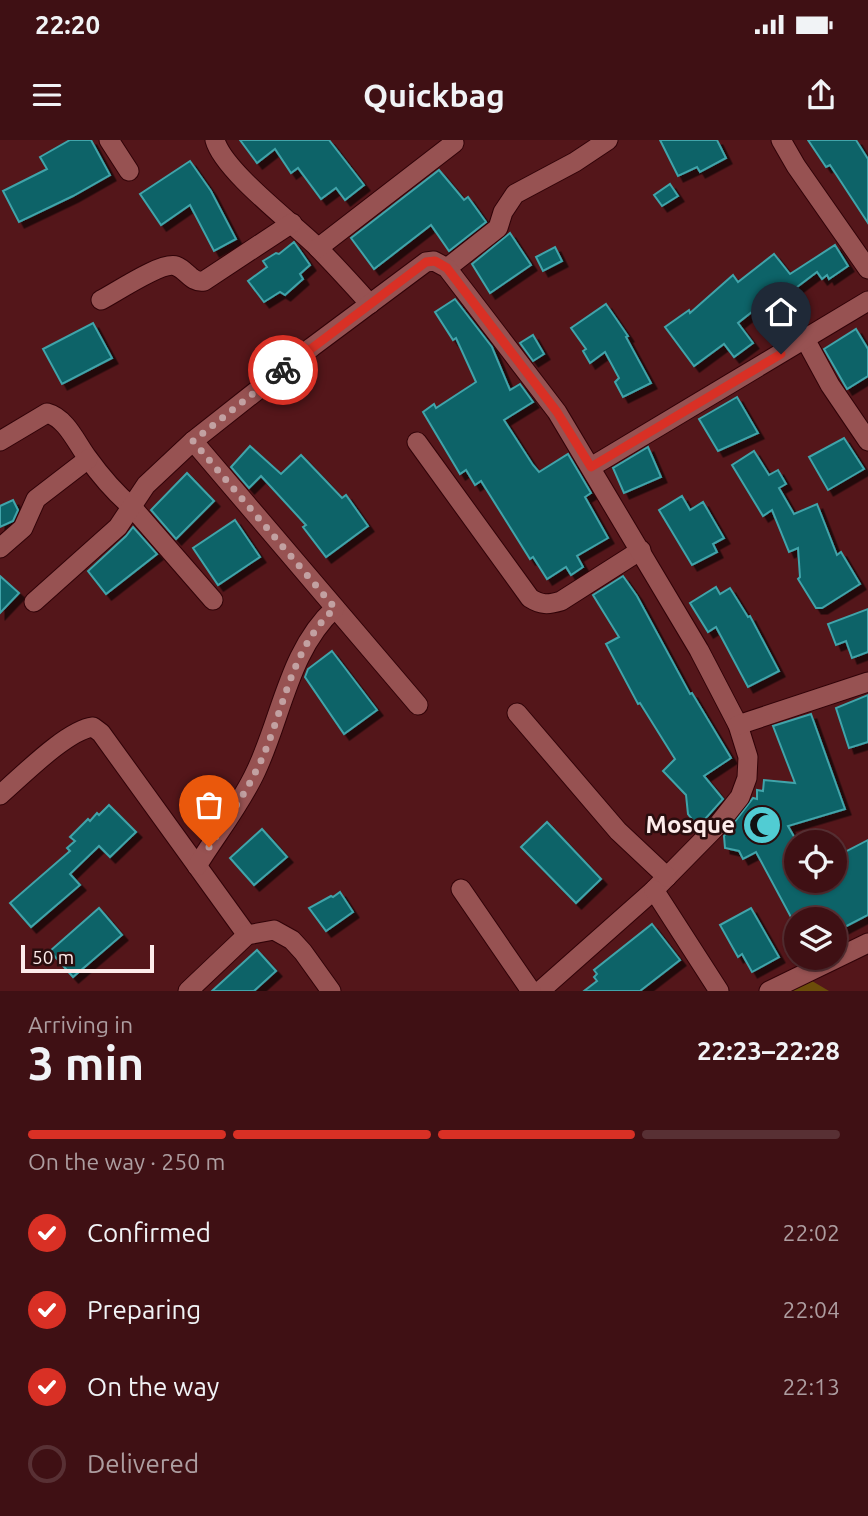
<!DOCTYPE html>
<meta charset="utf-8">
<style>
:root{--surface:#3f1014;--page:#46191d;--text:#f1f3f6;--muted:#ad9da0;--line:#583034;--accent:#d93025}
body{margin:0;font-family:Ubuntu,sans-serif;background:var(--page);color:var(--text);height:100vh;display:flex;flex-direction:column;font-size:26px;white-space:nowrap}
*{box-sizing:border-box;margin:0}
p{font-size:23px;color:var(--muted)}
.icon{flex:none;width:38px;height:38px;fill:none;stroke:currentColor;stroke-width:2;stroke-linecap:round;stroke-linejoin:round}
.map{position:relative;height:851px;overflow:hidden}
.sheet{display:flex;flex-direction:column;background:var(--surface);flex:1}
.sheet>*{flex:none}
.fabs{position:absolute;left:784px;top:690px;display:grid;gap:14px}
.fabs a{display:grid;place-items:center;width:63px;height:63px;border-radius:50%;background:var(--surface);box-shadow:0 2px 5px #0004,0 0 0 2px var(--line);font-size:35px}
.scale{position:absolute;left:21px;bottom:18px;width:133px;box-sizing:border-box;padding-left:7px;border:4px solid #fdeceb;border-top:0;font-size:19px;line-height:24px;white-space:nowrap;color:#fdeceb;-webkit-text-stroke:5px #290d0e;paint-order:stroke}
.pin{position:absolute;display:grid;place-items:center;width:60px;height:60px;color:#fff;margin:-72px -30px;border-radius:50% 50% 50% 0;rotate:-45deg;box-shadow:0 0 7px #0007}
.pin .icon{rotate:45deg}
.courier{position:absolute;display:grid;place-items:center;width:70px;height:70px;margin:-35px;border:5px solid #d93025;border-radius:50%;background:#fff;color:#222;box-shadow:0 2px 9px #0007}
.head em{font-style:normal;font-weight:600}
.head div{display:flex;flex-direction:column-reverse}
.head{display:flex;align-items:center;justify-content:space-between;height:119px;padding:0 28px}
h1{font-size:46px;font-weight:600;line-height:52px}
.bar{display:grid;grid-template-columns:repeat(4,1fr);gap:10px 7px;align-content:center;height:84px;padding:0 28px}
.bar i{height:9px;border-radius:5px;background:var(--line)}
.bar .current{background:var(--accent)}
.bar p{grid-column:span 4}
ol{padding:0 28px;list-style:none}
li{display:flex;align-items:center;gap:21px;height:77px}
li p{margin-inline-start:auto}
li .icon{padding:7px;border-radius:50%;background:var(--accent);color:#fff;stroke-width:4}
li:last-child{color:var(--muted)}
li i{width:38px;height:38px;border:4px solid var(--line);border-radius:50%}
.status{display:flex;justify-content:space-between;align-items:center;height:49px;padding:0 35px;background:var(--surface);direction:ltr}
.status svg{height:19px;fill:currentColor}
header{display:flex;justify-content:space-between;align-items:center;height:91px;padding:0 28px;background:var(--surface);font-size:32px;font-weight:600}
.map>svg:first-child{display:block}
.green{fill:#6c4d0a}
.building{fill:#0f6368;stroke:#40a4aa;stroke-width:2;filter:url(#shadow)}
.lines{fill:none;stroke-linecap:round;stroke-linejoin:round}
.street-casing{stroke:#310308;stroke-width:21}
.street{stroke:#975252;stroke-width:19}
.done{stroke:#c2a1a2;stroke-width:7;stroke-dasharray:0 12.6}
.route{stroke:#d93025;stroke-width:9}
.labels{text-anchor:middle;stroke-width:5;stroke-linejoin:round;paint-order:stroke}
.poi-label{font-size:24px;font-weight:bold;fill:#fdeceb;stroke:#290d0e;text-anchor:end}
</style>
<div class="status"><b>22:20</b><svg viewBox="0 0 49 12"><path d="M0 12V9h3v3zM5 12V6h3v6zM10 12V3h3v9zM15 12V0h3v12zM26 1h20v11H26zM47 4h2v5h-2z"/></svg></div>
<header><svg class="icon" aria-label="menu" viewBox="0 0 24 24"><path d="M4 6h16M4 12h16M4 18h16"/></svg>Quickbag<svg class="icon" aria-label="share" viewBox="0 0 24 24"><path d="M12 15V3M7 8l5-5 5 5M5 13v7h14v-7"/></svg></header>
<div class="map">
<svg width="868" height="851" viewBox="0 0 868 851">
<defs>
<filter id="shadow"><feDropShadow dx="5.5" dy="5.5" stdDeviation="0" flood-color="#0009"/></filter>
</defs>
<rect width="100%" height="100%" fill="#54161a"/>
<!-- green -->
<polygon class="green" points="807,838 829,851 781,851"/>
<!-- building -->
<g class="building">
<polygon points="70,0 91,0 110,35 73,56 19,82 3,51 47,29 40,17"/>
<polygon points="240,0 329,0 364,45 345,60 336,48 321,59 298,28 291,33 275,9 257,23"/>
<polygon points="660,0 717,0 726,18 700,32 697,27 678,36"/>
<polygon points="808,0 856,0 868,19 868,83 830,25 826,27"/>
<polygon points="190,21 211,51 236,99 214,111 190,65 161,85 140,54"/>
<polygon points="439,30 464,60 468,57 486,82 449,111 431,85 374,129 351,98"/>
<polygon points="670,44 678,56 662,66 654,55"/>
<polygon points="510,93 531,125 490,153 472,124"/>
<polygon points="294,102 310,125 300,134 303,139 285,155 280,152 264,162 248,141 267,127 263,121 276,113 279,114"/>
<polygon points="835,105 848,126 829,139 827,135 822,139 817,132 772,166 767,160 738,183 753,203 734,217 724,204 694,226 665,187 689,170 690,173 733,135 738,142 774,114 790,134"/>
<polygon points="555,107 562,121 543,131 536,117"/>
<polygon points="455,159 492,207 510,250 520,244 533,262 504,280 533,325 539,332 568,314 591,353 585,357 608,398 577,416 583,427 571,435 566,427 547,439 533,417 530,419 481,341 475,345 466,330 460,334 423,272 434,264 436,268 476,242 456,198 453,200 435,172"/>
<polygon points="606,164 628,196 626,197 651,243 623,257 615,242 619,238 605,212 590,223 583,211 586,209 571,188"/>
<polygon points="93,183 112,218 62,244 43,209"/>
<polygon points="856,189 868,209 868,236 847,249 824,209"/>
<polygon points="533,195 544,214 533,221 520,203"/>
<polygon points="737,257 758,293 718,311 699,279"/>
<polygon points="844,298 864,329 828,350 809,317"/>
<polygon points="250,306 281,334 301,315 342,358 346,355 368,386 326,417 303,387 306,385 261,336 249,348 231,327"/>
<polygon points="648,307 661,337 624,353 613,328"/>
<polygon points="754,311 769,335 778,330 786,344 779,348 794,374 817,364 837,415 841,412 860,444 822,468 816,468 798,439 800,437 798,408 789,412 772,370 763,376 732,325"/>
<polygon points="187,333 214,361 176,399 151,370"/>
<polygon points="682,356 690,370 703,362 724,398 713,404 717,412 692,425 659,370"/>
<polygon points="13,360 18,370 13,381 0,387 0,366"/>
<polygon points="235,380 260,417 218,445 193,408"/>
<polygon points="133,387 157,414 106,454 88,431 126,396"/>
<polygon points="0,436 19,453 0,473"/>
<polygon points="623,436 637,456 690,554 692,553 731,618 704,636 723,659 698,687 688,674 686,655 663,631 675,619 640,563 638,564 606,504 619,497 593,455"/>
<polygon points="716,447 720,454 730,448 748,477 750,476 779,531 748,547 716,487 708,492 690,463"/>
<polygon points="868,469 868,512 852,518 846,501 836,505 828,484"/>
<polygon points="332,511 377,570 344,594 305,537 308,529"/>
<polygon points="868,555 868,602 849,608 836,568"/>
<polygon points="811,574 845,669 788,686 796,700 796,740 835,740 835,717 868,700 868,775 835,792 835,779 792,779 756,712 743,719 739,711 725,708 724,696 753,658 757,659 757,650 763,651 764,640 795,643 773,586"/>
<polygon points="109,665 136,692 110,717 99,706 70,734 80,745 31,787 10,763 70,711 67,708 75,701 70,697 88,679 90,681 97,673 99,675"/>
<polygon points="547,682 601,739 576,763 521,707"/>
<polygon points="262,689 287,717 254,745 230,718"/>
<polygon points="340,752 353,772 326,791 309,768 331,756 333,757"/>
<polygon points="99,768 122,795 73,837 50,811"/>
<polygon points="751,768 779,817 752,832 742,814 738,817 720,785"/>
<polygon points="652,784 680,820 640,851 584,851 597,841 594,837 597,834 594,830"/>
<polygon points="257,810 276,831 254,851 212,851"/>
</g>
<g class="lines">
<defs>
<g id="street">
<polyline points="109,0 129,31"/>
<path d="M 215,0 C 223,30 290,81 315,105 C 334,124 352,144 370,164"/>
<polyline points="781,0 796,26 868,129"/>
<polyline points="318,108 454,3"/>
<polyline points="447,128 498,88 503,72 515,54 575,22 608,0"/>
<path d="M 101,160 C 115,153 162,121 176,126 C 187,130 191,143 204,141 L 292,83"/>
<polyline points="805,199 830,245 868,301"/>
<path d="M 0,301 L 47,273 C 66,278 76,302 87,317 C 100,335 115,353 132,367 L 213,460"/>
<polyline points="193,301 418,565"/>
<path d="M 417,302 L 530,458 C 541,465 548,465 561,461 L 641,410"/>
<polyline points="591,327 868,161"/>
<polyline points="0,408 23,388 36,359 88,319"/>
<polyline points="34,462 118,387 146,345 193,301 312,207 426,122 434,121 447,128 557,272 699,510 738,585 748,617 747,638 740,657 717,686 654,750 540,851"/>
<polyline points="517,573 618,691 667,737"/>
<polyline points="738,585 868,542"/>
<path d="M 0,655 C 22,636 67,590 93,587 L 101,593 L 247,795"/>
<path d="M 197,726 C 216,695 241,664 256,631 C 282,576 289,510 335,468"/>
<polyline points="461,749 531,851"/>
<polyline points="654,750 719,851"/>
<polyline points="188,851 247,795 274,790 292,800 303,812 331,851"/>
<polyline points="769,851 868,803"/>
</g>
</defs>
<!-- street casing -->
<use href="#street" class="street-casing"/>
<!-- street -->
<use href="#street" class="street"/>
</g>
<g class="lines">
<!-- done -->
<path class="done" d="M 209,707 C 224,683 242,659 255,633 C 284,578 287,512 335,468 L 193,301 L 283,230"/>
<!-- route -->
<polyline class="route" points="283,230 426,122 435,121 447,128 557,272 591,327 781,214"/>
</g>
<!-- icons -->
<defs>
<symbol id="mosque-disc" viewBox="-11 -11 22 22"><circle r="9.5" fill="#51ccd3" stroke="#290d0e"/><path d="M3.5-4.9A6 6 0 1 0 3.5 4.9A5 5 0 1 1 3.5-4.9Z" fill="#111"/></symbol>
</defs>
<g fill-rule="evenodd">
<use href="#mosque-disc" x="740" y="663" width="44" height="44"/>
</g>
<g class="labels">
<!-- poi labels -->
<g class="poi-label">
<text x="735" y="693">Mosque</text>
</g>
</g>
</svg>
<div class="fabs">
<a><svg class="icon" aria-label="locate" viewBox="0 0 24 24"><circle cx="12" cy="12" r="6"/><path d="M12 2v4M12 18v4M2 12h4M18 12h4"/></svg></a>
<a><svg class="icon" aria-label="layers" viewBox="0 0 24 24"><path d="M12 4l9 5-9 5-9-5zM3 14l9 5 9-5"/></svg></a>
</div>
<div class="scale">50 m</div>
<div class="pin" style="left:209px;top:707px;background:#ea580c"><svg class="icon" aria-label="bag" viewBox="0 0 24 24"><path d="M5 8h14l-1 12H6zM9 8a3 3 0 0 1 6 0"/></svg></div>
<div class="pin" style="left:781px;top:214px;background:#1f2937"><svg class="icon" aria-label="home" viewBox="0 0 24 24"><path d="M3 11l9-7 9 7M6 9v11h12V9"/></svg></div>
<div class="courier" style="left:283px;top:230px"><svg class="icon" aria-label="bike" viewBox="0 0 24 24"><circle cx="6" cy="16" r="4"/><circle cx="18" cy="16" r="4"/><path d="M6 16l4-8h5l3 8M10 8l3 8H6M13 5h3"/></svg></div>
</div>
<section class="sheet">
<div class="head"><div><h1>3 min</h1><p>Arriving in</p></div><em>22:23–22:28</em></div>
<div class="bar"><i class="current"></i><i class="current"></i><i class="current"></i><i></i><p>On the way · 250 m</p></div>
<ol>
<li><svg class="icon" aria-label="check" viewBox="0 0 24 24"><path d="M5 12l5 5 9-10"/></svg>Confirmed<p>22:02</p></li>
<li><svg class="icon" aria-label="check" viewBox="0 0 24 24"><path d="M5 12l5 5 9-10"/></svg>Preparing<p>22:04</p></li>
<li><svg class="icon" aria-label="check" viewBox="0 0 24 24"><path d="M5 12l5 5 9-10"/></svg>On the way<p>22:13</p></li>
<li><i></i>Delivered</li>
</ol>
</section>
